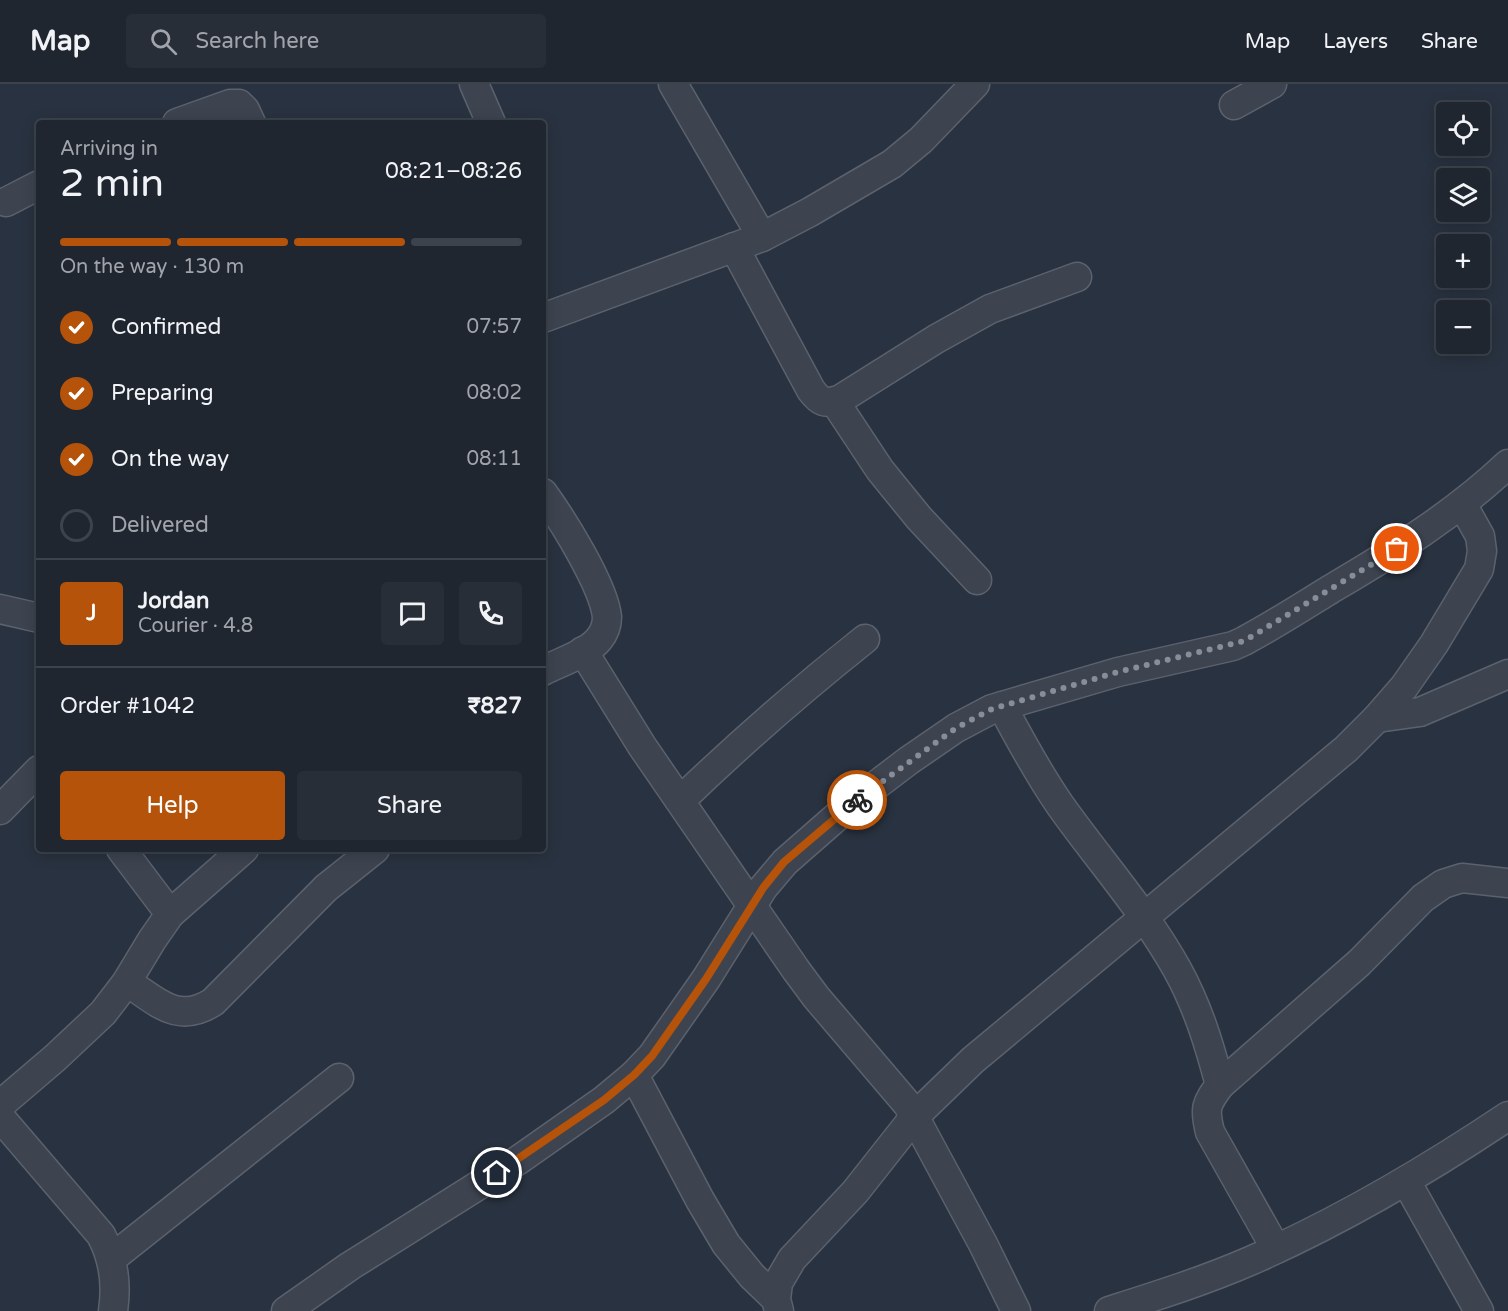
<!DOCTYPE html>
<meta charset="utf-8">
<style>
:root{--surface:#1f2630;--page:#272e38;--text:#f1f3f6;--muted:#a1a5ab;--line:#3c434c;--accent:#b45309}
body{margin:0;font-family:"Varela Round",sans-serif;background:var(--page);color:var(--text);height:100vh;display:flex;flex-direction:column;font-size:22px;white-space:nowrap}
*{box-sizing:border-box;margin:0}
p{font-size:20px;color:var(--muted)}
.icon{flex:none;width:33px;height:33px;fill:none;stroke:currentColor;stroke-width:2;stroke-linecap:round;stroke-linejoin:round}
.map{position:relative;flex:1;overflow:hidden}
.sheet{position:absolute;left:36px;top:36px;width:510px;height:732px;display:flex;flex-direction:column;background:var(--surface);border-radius:6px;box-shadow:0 3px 15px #0003,0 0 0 2px var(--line)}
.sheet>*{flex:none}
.controls{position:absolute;left:1436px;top:18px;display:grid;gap:12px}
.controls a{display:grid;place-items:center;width:54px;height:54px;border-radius:6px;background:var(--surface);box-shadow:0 3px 15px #0003,0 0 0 2px var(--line);font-size:30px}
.pin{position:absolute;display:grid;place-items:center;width:51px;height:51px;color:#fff;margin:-26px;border:3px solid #fff;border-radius:50%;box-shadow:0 2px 6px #0007}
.courier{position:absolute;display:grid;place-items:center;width:60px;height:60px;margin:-30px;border:4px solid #b45309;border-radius:50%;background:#fff;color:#222;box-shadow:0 2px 8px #0007}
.headline em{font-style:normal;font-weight:600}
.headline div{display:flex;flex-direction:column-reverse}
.headline{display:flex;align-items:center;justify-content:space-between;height:102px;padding:0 24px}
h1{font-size:39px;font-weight:600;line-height:45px}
.bar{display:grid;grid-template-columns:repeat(4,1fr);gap:9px 6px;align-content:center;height:72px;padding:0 24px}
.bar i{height:8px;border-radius:4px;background:var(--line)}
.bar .on{background:var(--accent)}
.bar p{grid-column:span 4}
.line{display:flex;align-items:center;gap:15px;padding:0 24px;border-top:2px solid var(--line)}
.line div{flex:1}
.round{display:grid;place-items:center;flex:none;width:63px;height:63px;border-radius:6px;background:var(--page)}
ol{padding:0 24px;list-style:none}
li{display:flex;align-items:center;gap:18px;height:66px}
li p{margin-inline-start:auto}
li .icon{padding:6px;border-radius:50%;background:var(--accent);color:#fff;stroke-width:4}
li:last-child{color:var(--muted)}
li i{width:33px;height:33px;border:3px solid var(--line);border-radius:50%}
.cta{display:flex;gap:12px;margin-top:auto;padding:12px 24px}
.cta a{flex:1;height:69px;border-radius:6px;background:var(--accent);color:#fff;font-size:24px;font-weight:600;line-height:69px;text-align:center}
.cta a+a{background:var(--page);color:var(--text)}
header{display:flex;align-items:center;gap:36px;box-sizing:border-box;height:84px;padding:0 30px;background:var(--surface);border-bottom:2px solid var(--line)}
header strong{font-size:28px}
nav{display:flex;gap:33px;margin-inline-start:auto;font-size:21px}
.search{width:420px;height:54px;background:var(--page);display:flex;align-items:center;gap:15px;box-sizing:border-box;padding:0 21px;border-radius:6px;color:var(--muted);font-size:22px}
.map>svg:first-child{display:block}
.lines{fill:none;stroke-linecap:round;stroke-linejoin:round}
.minor-casing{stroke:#5b626d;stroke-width:31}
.minor{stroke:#3d4450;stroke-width:28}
.done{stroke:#878e9a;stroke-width:6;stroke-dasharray:0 10.8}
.route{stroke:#b45309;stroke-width:8}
</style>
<header>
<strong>Map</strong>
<div class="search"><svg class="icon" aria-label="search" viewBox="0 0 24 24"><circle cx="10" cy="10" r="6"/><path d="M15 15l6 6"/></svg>Search here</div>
<nav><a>Map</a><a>Layers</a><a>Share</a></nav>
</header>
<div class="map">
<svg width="1508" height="1227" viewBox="0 0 1508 1227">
<rect width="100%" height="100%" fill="#293240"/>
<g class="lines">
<defs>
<g id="minor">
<polyline points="474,0 491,39"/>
<polyline points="673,0 762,153"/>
<polyline points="1234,21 1272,0"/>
<polyline points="177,39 230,20 239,20 245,26 251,39"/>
<polyline points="6,118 39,101"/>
<path d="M 734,163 L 811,306 C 820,318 825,320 839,316 L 936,255 L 990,225 L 1077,193"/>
<polyline points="543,234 762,153 810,128 892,80 921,56 975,0"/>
<polyline points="835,318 880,386 919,434 977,496"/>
<path d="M 543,409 C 562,435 604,502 607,533 C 607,541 604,549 599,555 C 587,570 560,578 543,587"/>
<polyline points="0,525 39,534"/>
<polyline points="583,567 642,662 796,886 816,913 908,1021 983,1160 1016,1227"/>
<path d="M 1002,622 C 1020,656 1038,689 1060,721 C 1099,776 1144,826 1177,885 C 1198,923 1209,960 1220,1001"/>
<polyline points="1377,634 1420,628 1508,590"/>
<path d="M 681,716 C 740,659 801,606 865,555"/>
<polyline points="0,726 39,686"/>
<polyline points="121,765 170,830"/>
<path d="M 127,898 C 157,917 177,941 213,918 L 326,804 L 375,765"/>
<polyline points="634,991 700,1116 726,1160 752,1192 776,1215"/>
<polyline points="0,1021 55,974 103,929 126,899 152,856 170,830 244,765"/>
<path d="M 0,1033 L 101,1151 C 114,1175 117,1200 113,1227"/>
<polyline points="1406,1097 1479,1227"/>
<path d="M 1276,1165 L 1210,1048 C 1204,1024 1206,1020 1220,1001 L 1359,879 L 1423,814 L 1443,800 L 1462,794 L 1508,799"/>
<polyline points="111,1175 339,994"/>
<path d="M 286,1227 L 350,1182 L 517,1077 L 604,1016 L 634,991 L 652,972 L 706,895 L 763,804 L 785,778 L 849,722 L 908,677 L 956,644 L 992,625 L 1118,588 L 1233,562 L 1244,557 C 1274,541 1302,523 1331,505 C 1394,468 1455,430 1508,380"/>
<polyline points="779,1227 776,1215 778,1199 792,1175 855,1108 915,1032 973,976 1346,665 1377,634 1404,603 1434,560 1479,485 1482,467 1480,452 1462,420"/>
<path d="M 1109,1227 C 1156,1212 1204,1197 1250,1177 C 1341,1137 1426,1087 1508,1032"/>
</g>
</defs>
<!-- minor casing -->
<use href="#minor" class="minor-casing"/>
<!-- minor -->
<use href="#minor" class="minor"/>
</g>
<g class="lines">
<!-- done -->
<polyline class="done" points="857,716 956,644 992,625 1118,588 1244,557 1397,465"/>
<!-- route -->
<polyline class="route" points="497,1089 604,1016 634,991 652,972 706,895 763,804 784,778 857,716"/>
</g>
</svg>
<div class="controls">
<a><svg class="icon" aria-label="locate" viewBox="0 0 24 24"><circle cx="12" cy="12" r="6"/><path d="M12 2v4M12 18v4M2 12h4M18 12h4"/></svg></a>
<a><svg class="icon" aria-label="layers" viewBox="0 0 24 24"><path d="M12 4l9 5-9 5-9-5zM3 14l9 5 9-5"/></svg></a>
<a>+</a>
<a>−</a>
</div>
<div class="pin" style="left:1397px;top:465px;background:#ea580c"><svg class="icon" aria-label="bag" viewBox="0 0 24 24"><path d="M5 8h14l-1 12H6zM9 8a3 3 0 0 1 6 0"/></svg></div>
<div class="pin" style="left:497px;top:1089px;background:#1f2937"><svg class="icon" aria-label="home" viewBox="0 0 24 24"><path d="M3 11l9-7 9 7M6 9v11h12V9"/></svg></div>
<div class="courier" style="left:857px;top:716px"><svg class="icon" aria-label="bike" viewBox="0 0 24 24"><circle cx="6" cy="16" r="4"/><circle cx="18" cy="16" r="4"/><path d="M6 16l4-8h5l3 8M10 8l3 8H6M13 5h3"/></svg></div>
<section class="sheet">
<div class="headline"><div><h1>2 min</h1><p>Arriving in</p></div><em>08:21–08:26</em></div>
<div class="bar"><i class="on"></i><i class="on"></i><i class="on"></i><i></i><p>On the way · 130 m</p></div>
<ol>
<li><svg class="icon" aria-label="check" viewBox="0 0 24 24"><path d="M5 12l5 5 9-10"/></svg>Confirmed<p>07:57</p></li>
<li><svg class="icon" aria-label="check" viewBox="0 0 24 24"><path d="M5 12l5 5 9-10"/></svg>Preparing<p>08:02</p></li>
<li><svg class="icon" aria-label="check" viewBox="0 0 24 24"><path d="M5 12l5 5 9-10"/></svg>On the way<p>08:11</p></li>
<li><i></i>Delivered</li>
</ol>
<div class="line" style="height:108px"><b class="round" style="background:var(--accent);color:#fff">J</b><div><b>Jordan</b><p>Courier · 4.8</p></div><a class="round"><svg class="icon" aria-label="chat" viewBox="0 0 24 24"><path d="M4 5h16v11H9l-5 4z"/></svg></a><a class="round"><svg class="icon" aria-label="phone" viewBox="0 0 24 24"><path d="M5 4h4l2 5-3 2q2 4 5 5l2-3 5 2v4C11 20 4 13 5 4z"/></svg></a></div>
<div class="line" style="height:78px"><div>Order #1042</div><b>₹827</b></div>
<div class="cta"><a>Help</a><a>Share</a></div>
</section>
</div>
